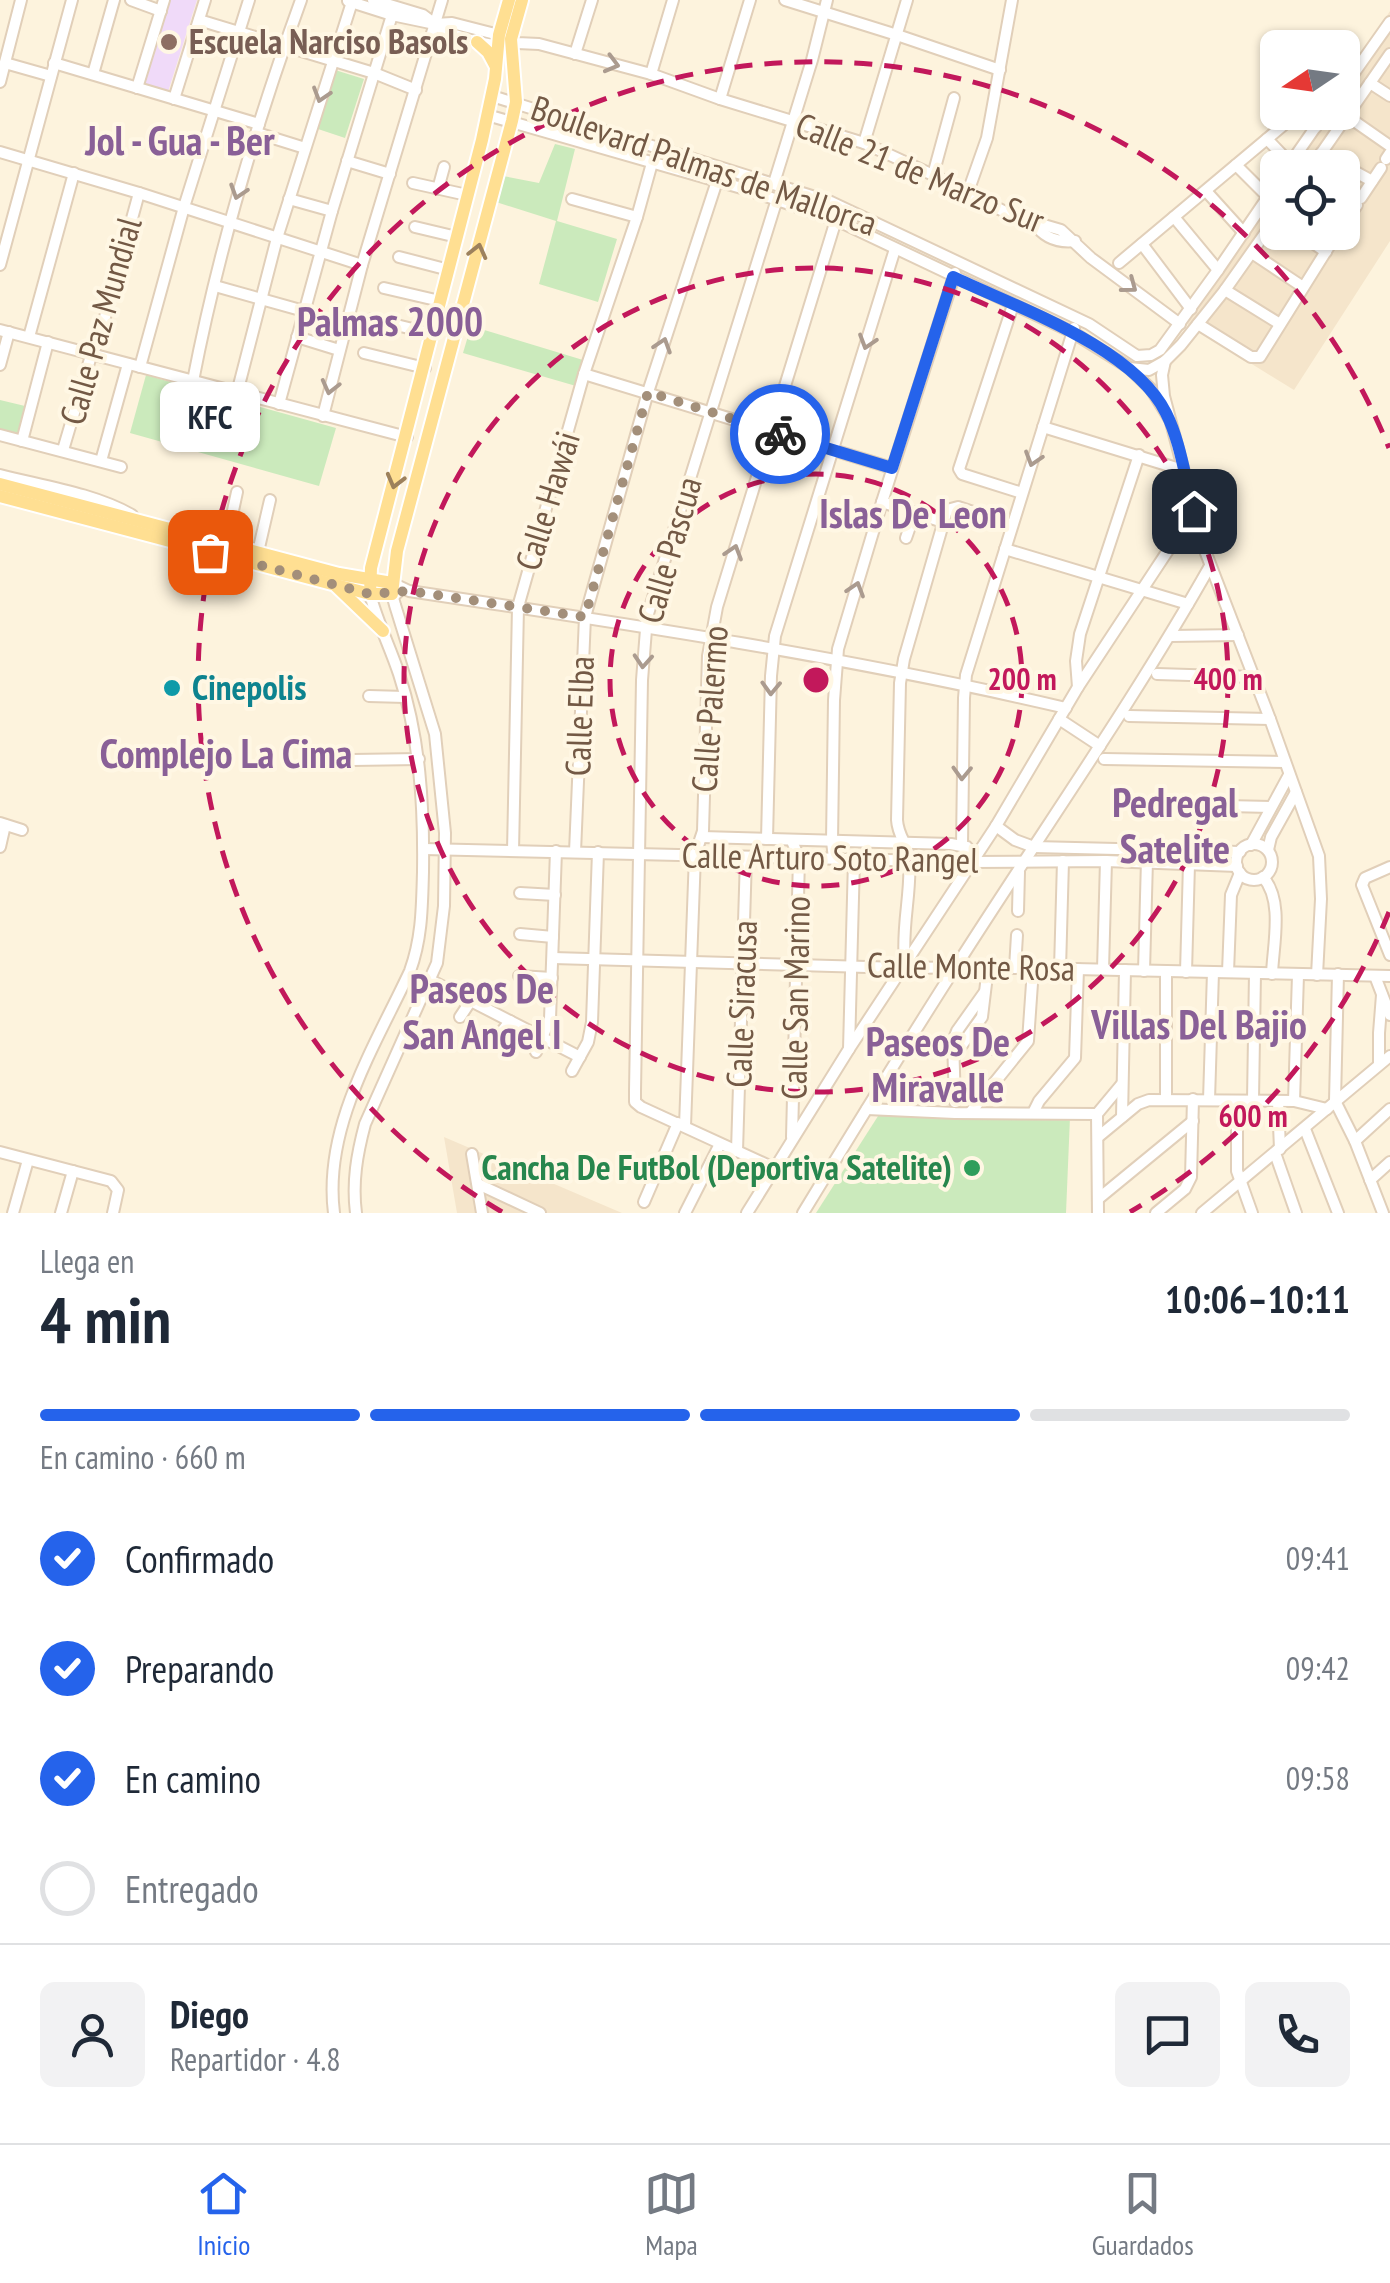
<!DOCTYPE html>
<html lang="es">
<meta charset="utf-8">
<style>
:root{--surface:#fff;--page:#f2f2f3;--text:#1f2937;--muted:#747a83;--line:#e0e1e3;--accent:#2563eb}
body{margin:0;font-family:"PT Sans Narrow",sans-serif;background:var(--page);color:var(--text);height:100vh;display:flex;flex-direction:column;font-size:38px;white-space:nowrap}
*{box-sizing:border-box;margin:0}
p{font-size:32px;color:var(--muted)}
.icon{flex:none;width:55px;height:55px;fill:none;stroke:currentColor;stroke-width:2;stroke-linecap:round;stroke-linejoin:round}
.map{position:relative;height:1213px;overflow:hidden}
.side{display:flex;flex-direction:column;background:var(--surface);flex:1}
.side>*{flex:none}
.needle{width:65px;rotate:257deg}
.buttons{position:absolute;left:1260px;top:30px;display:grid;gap:20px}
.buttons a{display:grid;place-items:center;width:100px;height:100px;border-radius:15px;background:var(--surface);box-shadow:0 2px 8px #0004;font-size:50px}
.pin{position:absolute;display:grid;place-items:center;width:85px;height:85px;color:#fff;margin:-42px;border-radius:20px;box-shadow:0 5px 15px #0006}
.courier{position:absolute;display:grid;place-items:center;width:100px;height:100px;margin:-50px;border:8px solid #2563eb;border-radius:50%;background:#fff;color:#222;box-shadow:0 2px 12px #0007}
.bubble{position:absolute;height:70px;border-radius:15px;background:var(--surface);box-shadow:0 2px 8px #0004;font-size:32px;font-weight:800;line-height:70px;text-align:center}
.head em{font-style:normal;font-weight:800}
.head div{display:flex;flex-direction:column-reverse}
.head{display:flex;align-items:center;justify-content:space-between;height:170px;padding:0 40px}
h1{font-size:65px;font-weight:800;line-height:75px}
.bar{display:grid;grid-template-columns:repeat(4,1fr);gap:15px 10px;align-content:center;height:120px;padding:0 40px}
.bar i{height:12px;border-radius:8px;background:var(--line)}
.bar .current{background:var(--accent)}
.bar p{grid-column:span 4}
.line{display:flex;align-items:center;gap:25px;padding:0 40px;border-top:2px solid var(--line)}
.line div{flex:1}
.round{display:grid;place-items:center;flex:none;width:105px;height:105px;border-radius:15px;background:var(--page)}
ol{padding:0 40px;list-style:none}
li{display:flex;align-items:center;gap:30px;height:110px}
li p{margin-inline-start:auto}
li .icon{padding:10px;border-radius:50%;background:var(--accent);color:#fff;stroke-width:4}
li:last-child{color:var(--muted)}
li i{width:55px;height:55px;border:5px solid var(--line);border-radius:50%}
.tabs{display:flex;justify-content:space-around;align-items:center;height:140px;border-top:2px solid var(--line);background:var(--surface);font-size:28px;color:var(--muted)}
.tabs a{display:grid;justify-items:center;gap:5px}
.tabs .current{color:var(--accent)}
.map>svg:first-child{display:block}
.residential{fill:#f5e5cb}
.education{fill:#f0daf9}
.green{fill:#cbeabc}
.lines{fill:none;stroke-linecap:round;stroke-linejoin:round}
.minor-casing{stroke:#e1cfb9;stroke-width:14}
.major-casing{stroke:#fff;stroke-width:16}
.minor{stroke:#fff;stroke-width:10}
.major{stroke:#ffdf92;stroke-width:12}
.oneway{stroke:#ab9b8f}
.oneway2{stroke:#9d815c}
.done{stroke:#a38f7a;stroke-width:10;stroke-dasharray:0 18}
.route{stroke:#2563eb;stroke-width:12}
.ring{fill:none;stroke:#c2185b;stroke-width:5;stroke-dasharray:18 12}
.education-dot{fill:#8d6e63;stroke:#fff7e4;stroke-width:4}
.culture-dot{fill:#0f9aa8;stroke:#fff7e4;stroke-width:4}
.leisure-dot{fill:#2e9e5b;stroke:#fff7e4;stroke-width:4}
.labels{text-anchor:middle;stroke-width:8;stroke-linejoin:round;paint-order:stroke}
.education-label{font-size:35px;font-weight:bold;fill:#785e54;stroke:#fff7e4;text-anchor:start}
.street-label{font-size:35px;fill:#735945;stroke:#fff7e4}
.culture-label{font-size:35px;font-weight:bold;fill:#0d838f;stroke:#fff7e4;text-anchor:start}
.leisure-label{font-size:35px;font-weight:bold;fill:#27864d;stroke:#fff7e4;text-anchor:end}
.quarter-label{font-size:40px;font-weight:bold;fill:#896097;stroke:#fff7e4}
.centre{fill:#c2185b;stroke:#fff7e4;stroke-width:5}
.ring-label{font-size:30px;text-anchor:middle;font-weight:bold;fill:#c2185b;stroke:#fff7e4;stroke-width:8;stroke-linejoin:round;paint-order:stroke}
</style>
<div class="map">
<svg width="1390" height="1213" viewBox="0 0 1390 1213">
<rect width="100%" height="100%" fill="#fdf3dd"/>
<!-- residential -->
<g class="residential">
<polygon points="1390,11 1390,241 1294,390 1187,324 1277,185 1278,232 1342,232 1342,168 1288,167 1324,113 1342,112 1343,84"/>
<polygon points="444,1137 622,1213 457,1213"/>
</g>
<!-- education -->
<polygon class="education" points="169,0 197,0 168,92 140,84"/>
<!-- green -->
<g class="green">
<polygon points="335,70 364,79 345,138 318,129"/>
<polygon points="555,144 575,149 557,221 617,239 598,302 539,284 556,221 496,202 503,176 539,183"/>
<polygon points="471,326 583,360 576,386 463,353"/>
<polygon points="146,375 336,428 319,486 130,433"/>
<polygon points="0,400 25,406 18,435 0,430"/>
<polygon points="880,1113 1070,1117 1066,1213 816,1213"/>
</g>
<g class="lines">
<defs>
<g id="minor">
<polyline points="131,0 161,11"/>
<polyline points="373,0 423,15 435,24 452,23 499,35 517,43 539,44 651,74 720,99 864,143 933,175 1013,216 1061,230 1091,258 1180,324"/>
<polyline points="785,0 897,35 1000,70"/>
<polyline points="348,1 392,15 435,24 446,32 477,42 510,48 516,43"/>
<polyline points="199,20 374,73 416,90"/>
<polyline points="575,54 592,0"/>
<polyline points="5,63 51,76"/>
<polyline points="54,63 259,124"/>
<polyline points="93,74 114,0"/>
<polyline points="651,74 673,0"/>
<polyline points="0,82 21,0"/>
<polyline points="1370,83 1390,96"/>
<polyline points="137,88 164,0"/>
<polyline points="1342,90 1390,22"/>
<polyline points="492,96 831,202 1089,324 1137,356 1151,355 1160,350 1218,270 1278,182"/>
<polyline points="174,99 205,0"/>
<polyline points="720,99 750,0"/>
<polyline points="487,115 745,189 836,220 1072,332 1128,367 1151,389 1169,418"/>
<polyline points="1347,116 1390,146"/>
<polyline points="257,133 305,148"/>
<polyline points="1267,139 1290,163"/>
<polyline points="864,143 907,0"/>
<polyline points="0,152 139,193 362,265"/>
<polyline points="1321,153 1372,181"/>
<polyline points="1386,159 1390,153"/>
<polyline points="347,161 390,174"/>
<polyline points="1236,165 1268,197"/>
<polyline points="1287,168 1326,112"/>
<polyline points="1311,168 1390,54"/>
<polyline points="933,175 954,98"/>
<polyline points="413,183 467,195"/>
<polyline points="774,183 812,60 827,0"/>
<polyline points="438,189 444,167"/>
<polyline points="1206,191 1244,233"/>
<polyline points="968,192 987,138 1012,0"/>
<polyline points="1361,198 1381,168"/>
<polyline points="289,199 332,211"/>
<polyline points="572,199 637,217"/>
<polyline points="1174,217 1218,270"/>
<path d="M 1034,223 C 1044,238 1057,243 1075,241"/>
<polyline points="1342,226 1357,205"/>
<polyline points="415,227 457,237"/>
<polyline points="1297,232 1326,252"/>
<polyline points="1142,244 1191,309"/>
<polyline points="1252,253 1303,287"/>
<polyline points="399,257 449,270"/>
<polyline points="1119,263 1286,123 1299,116 1316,127"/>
<polyline points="0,265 72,0"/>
<polyline points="215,286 304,311"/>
<polyline points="384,288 440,301"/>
<polyline points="1225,290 1280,324"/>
<polyline points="1013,305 959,469 962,474 1022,493"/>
<polyline points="372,319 433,334"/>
<polyline points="1198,324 1251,357 1260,357 1338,232"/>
<polyline points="0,330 407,437"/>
<polyline points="29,337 74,173"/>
<polyline points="297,337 339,350"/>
<polyline points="364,353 425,368"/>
<polyline points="1165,361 1162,375 1164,396 1204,548 1270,719 1319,856 1321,899 1317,975"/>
<polyline points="0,365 9,332"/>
<polyline points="140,367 184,207 249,0"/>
<polyline points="1129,368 1149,370 1165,361 1181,345 1225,290 1278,215"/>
<polyline points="584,374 892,468"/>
<path d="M 193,381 C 218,252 256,124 301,0"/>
<polyline points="237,393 277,238 352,2"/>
<polyline points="279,404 332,211 392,15"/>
<polyline points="323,416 362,265 442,0"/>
<polyline points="1043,427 1183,470"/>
<polyline points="0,435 121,467"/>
<polyline points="22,441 48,342"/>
<polyline points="63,450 90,359 99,339 139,193"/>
<polyline points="101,461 128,364"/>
<path d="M 0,475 C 43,486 93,493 132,515"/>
<polyline points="882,502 943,522"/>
<polyline points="906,538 915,512"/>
<polyline points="226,543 237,492"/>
<polyline points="1005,549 1188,604"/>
<polyline points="258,552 270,500"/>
<path d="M 392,583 L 409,591 C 629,624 849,657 1066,708"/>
<polyline points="1171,636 1238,635"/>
<polyline points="1157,674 1254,677"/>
<polyline points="1078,687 1076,661 1080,634 1139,455"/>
<polyline points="369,696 405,697"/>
<polyline points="1129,716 1270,719"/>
<polyline points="1059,719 1100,746"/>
<polyline points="1104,759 1285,762"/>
<polyline points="352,760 419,759"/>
<polyline points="1138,804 1271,807"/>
<polyline points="0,823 22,830"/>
<polyline points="996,826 1015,840 1034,847 1240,852"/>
<polyline points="702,837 951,844 967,847 975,857"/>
<polyline points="767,839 771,676 775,636 895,249"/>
<polyline points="792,841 799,858 792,1137"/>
<circle cx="1254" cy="862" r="18"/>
<polyline points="962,845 964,698 966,675 1074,328"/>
<polyline points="1251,845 1289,775"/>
<polyline points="0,847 5,825"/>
<polyline points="424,849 971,862 1106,861 1237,866"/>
<polyline points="1268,850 1271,837 1296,792"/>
<polyline points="513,851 518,607 584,374 637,217 652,163"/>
<polyline points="575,852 585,617 648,392 717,181"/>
<polyline points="834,859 832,841 834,700 838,649 882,502 955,273"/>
<polyline points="1390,867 1365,878 1362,885 1390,955"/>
<path d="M 1263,877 C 1284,901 1273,945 1272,974"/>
<polyline points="520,893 555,895"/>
<polyline points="1018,911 1019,872"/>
<polyline points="520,934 553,937"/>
<polyline points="553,958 902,968 988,967 1390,976"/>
<path d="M 905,962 C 901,927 912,891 909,858 C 908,844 898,837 897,820 L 900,683 L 904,659 L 947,510 L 958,507 L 1012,525"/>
<polyline points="1015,968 1017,935"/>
<polyline points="1060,969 1063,861"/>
<polyline points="1103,969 1106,861"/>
<polyline points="1144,971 1147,860"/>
<polyline points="1186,972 1189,864"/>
<polyline points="1228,972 1231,895 1240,873"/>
<polyline points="1338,974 1335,1101 1355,1141 1383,1213"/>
<polyline points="519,976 552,978"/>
<polyline points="1375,976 1390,1015"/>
<polyline points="430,980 580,1057"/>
<polyline points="460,1017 470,1002"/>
<polyline points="499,1035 510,1021"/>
<polyline points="849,1049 854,860"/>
<polyline points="536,1052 550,1019 556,851"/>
<polyline points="954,1056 982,1017 988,967"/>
<polyline points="1379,1064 1379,1033 1382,995"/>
<polyline points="572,1071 588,1042 592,1022 598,852"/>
<polyline points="1166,1098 1166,972"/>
<polyline points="1209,1100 1213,972"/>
<polyline points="1253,1100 1255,973"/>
<polyline points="1237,1101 1237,1171 1252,1213"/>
<polyline points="1278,1101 1280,1149"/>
<polyline points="1294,1101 1298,975"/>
<polyline points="955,1102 953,1041 957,1031 984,993"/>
<polyline points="867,1109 955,1113 1097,1114"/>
<polyline points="970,1113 1028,1041 1033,969"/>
<polyline points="1033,1113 1039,1101 1075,1058 1078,969"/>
<polyline points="1097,1114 1098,1213"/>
<polyline points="1097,1114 1122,1084"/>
<polyline points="1122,1117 1125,970"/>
<polyline points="685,1126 695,855 703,831 708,656 717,607 836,220"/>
<polyline points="1305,1129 1338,1213"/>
<polyline points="1098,1137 1138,1104 1149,1100 1294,1101 1327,1109"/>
<polyline points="1355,1141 1390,1109"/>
<polyline points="737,1151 746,857"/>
<polyline points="0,1152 111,1181 118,1190 113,1213"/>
<polyline points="1275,1153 1296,1213"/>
<polyline points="472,1154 482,1213"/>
<polyline points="774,1168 641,1107 635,1102 635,1091 642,680 647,617 777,199"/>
<polyline points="1370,1180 1390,1162"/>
<polyline points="478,1184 540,1213"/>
<polyline points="1098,1199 1193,1121"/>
<polyline points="644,1202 678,1123"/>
<polyline points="13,1213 28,1160"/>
<polyline points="61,1213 73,1171"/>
<path d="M 334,1213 C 323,1127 375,1046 410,971 C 422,938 422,907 423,872 C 424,805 420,738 399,674 C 390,647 377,621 370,594"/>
<path d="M 356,1213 C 352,1182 357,1154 365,1124 L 437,963 L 444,906 L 445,833 L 435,734 L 395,605 L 392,594 L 397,593"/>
<polyline points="685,1213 720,1144"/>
<polyline points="747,1213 849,1049 996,826 1078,687 1194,511"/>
<path d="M 803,1213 C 853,1131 903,1049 955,968 C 1040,834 1132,704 1210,566"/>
<polyline points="1156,1213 1185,1189 1191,1177 1193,1099"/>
<polyline points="1202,1213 1390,1056"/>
</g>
<g id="major">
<polyline points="477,42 488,52 496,67"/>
<polyline points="0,484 339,574 392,583"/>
<polyline points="0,496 370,594 392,594 397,551 512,121 516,102 511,39 522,0"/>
<polyline points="336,586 383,631"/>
<polyline points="370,594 371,568 482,140 495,79 499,35 509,0"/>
</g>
</defs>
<!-- minor casing -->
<use href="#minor" class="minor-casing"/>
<!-- major casing -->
<use href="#major" class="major-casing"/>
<!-- minor -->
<use href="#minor" class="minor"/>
<!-- major -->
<use href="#major" class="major"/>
</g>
<!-- one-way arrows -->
<defs><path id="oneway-chevron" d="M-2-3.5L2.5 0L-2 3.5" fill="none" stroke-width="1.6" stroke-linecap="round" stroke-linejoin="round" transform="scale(2.5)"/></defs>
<g class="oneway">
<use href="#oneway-chevron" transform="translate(612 64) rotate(15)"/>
<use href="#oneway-chevron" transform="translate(321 95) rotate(107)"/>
<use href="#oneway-chevron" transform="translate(238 192) rotate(108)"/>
<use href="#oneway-chevron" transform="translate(1130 286) rotate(37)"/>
<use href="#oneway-chevron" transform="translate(867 342) rotate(107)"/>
<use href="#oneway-chevron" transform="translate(663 345) rotate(-72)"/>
<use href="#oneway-chevron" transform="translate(330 387) rotate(104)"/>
<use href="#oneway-chevron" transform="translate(1033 459) rotate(107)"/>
<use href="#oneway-chevron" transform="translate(734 552) rotate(-73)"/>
<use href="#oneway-chevron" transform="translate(856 589) rotate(-73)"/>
<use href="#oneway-chevron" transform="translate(643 661) rotate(94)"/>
<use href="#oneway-chevron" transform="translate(771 688) rotate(92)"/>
<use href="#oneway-chevron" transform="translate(962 773) rotate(92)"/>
</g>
<g class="oneway2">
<use href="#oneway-chevron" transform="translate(478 251) rotate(-76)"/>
<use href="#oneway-chevron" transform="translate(395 481) rotate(105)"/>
</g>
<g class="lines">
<!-- done -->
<polyline class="done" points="210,552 370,594 409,591 585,617 648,392 780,434"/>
<!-- route -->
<path class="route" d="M 780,434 L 892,468 L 953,277 C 1018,308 1133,347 1166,413 C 1181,443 1185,479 1194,511"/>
</g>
<!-- distance rings -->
<g class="ring">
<circle cx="816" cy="680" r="206"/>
<circle cx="816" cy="680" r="412"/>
<path d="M1389 912A618 618 0 0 1 1130 1212M502 1212A618 618 0 1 1 1389 448"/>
</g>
<!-- markers -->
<circle class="education-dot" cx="169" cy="42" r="10"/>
<circle class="culture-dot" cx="172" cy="688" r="10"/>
<circle class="leisure-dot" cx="972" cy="1168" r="10"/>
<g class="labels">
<!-- education labels -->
<g class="education-label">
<text x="189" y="54">Escuela Narciso Basols</text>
</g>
<!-- street labels -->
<g class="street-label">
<text transform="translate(704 166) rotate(19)" y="12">Boulevard Palmas de Mallorca</text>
<text transform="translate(920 173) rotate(22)" y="12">Calle 21 de Marzo Sur</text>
<text transform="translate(101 321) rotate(-74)" y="12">Calle Paz Mundial</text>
<text transform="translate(548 501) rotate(-73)" y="12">Calle Hawái</text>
<text transform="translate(670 550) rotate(-74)" y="12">Calle Pascua</text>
<text transform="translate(710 709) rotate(-86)" y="12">Calle Palermo</text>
<text transform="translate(580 716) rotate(-88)" y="12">Calle Elba</text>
<text transform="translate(830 858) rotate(1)" y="12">Calle Arturo Soto Rangel</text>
<text transform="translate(971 967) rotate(1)" y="12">Calle Monte Rosa</text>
<text transform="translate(796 998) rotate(-89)" y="12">Calle San Marino</text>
<text transform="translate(742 1004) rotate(-88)" y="12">Calle Siracusa</text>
</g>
<!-- culture labels -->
<g class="culture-label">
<text x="192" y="700">Cinepolis</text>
</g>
<!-- leisure labels -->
<g class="leisure-label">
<text x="952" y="1180">Cancha De FutBol (Deportiva Satelite)</text>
</g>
<!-- quarter labels -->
<g class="quarter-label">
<text x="180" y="155">Jol - Gua - Ber</text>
<text x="390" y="336">Palmas 2000</text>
<text x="913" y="528">Islas De Leon</text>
<text x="226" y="768">Complejo La Cima</text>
<text x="1175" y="817">Pedregal<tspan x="1175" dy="46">Satelite</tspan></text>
<text x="482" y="1003">Paseos De<tspan x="482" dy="46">San Angel I</tspan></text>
<text x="1199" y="1039">Villas Del Bajio</text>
<text x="938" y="1056">Paseos De<tspan x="938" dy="46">Miravalle</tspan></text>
</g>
</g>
<circle cx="816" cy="680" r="15" class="centre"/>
<g class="ring-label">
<text x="1022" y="690">200 m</text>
<text x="1228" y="690">400 m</text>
<text x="1253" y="1127">600 m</text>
</g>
</svg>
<div class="buttons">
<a><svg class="needle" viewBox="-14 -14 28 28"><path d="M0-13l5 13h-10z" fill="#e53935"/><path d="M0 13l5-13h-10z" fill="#747a83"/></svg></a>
<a><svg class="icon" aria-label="locate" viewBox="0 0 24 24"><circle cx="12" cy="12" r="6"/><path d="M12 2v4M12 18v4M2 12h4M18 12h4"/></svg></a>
</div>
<div class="pin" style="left:210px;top:552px;background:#ea580c"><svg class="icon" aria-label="bag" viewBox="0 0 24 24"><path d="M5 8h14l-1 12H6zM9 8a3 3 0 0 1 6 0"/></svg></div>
<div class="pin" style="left:1194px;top:511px;background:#1f2937"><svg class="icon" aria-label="home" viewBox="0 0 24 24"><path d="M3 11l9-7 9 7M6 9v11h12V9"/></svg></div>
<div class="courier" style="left:780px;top:434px"><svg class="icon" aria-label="bike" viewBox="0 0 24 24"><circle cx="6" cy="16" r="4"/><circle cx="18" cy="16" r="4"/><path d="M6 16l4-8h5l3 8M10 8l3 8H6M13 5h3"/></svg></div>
<div class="bubble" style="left:160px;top:382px;width:100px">KFC</div>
</div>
<section class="side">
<div class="head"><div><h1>4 min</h1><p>Llega en</p></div><em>10:06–10:11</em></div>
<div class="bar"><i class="current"></i><i class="current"></i><i class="current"></i><i></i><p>En camino · 660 m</p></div>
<ol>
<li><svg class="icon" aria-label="check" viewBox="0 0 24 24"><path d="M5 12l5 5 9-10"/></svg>Confirmado<p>09:41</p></li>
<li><svg class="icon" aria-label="check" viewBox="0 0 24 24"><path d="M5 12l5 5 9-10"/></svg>Preparando<p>09:42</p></li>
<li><svg class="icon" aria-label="check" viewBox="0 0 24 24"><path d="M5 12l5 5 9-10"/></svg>En camino<p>09:58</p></li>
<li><i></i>Entregado</li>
</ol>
<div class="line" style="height:180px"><a class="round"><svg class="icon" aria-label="person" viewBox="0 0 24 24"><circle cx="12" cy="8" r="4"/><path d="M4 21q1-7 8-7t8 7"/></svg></a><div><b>Diego</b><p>Repartidor · 4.8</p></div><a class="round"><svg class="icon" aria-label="chat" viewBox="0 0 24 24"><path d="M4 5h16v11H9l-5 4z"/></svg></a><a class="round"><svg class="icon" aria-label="phone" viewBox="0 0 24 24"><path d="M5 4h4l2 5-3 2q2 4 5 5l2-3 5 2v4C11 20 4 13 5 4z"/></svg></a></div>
</section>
<nav class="tabs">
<a class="current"><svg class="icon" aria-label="home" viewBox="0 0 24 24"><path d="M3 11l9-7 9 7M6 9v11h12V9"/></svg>Inicio</a>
<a><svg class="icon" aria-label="map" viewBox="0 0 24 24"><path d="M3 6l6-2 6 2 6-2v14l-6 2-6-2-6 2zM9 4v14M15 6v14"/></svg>Mapa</a>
<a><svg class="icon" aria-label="saved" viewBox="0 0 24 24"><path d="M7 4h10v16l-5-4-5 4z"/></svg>Guardados</a>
</nav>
